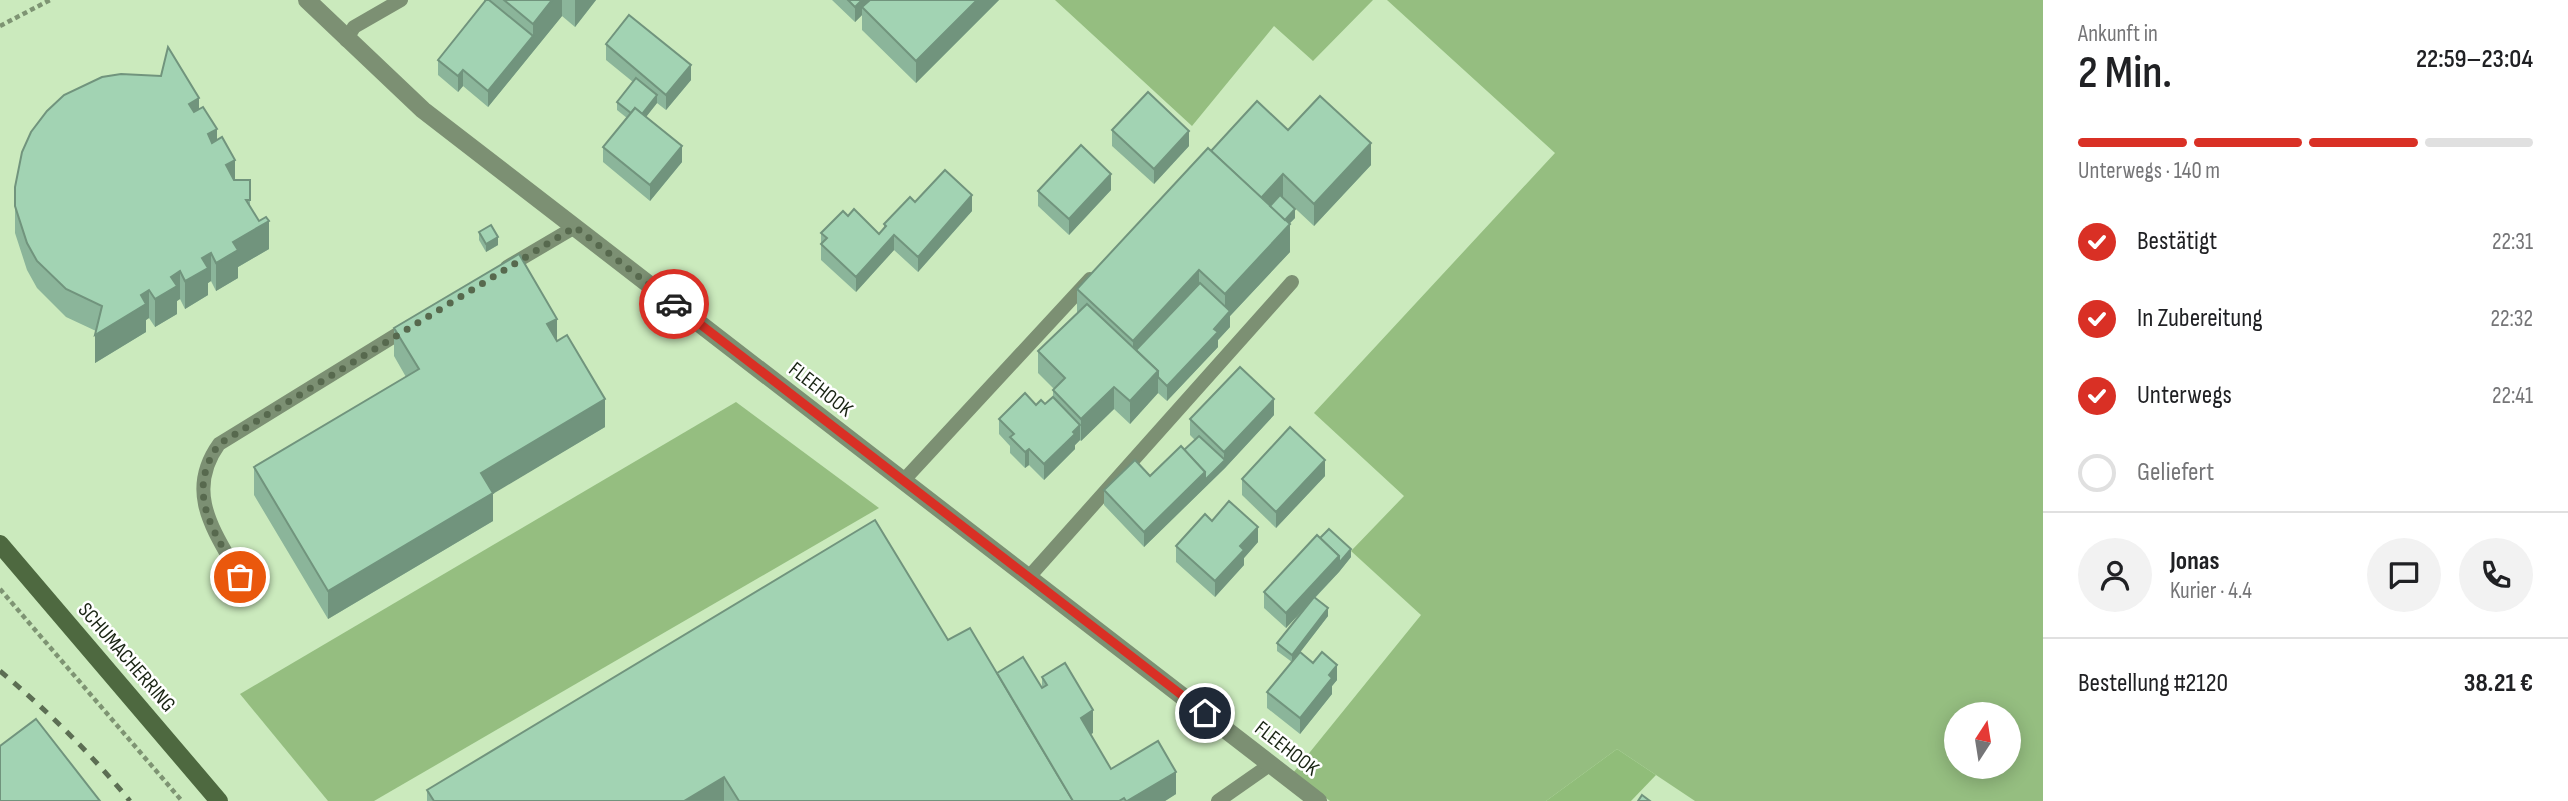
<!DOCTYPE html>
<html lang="de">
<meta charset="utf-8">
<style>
:root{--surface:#fff;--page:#f2f2f2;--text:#202124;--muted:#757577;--line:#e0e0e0;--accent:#d93025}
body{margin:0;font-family:"Sofia Sans Condensed",sans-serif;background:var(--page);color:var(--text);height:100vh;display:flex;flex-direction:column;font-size:26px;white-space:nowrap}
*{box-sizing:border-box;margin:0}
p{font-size:23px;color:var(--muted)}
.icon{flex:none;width:38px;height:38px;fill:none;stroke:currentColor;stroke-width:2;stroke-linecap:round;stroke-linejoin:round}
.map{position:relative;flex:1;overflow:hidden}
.side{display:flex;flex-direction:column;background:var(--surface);width:525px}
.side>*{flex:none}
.needle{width:46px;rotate:12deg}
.fabs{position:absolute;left:1944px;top:702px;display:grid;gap:14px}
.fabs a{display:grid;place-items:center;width:77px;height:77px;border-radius:50%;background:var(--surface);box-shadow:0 4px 18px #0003;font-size:35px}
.pin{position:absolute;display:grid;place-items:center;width:60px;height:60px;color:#fff;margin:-30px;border:4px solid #fff;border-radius:50%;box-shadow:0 2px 7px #0007}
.courier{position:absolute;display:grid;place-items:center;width:70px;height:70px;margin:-35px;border:5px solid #d93025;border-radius:50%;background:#fff;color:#222;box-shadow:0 2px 9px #0007}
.headline em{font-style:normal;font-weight:600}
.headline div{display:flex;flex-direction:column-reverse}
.headline{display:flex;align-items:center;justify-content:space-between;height:119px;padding:0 35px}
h1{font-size:46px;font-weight:600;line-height:52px}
.bar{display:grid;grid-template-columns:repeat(4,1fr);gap:10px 7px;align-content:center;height:84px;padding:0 35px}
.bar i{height:9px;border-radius:5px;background:var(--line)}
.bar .current{background:var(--accent)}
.bar p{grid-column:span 4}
.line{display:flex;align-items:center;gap:18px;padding:0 35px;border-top:2px solid var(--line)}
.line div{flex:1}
.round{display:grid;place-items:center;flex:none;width:74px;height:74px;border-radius:37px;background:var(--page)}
ol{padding:0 35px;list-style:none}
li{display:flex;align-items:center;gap:21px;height:77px}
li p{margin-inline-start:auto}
li .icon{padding:7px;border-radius:50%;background:var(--accent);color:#fff;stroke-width:4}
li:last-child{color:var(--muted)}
li i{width:38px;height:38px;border:4px solid var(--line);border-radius:50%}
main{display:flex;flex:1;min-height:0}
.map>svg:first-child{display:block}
.green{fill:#95be80;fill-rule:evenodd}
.forest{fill:#90bd79}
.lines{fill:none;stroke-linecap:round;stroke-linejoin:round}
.path{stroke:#7e9473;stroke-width:4.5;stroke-dasharray:5 3.5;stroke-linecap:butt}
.lane{stroke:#7c9073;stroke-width:14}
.street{stroke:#7c9073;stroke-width:18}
.secondary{stroke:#4e6940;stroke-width:18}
.rail{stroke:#5c6e53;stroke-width:5;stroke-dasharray:9 9;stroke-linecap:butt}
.wall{fill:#8bb59a}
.shaded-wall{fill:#71947d}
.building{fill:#a2d3b3;stroke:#71947d;stroke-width:2}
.done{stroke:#57694e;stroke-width:7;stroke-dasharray:0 12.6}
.route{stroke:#d93025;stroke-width:9}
.labels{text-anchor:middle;stroke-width:5;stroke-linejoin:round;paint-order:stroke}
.street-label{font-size:21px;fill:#192413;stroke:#fff}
</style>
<main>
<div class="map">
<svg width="2043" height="801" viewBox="0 0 2043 801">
<rect width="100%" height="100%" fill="#cbeabd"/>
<!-- green -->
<g class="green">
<polygon points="1055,0 1373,0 1313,61 1274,26 1192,126"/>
<path d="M 1387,0 L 2043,0 L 2043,801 L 1695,801 L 1617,749 L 1546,801 L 1330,801 L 1293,773 L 1421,615 L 1351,551 L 1404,496 L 1314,413 L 1555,153 ZM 1956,714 L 2009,714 L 2009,766 L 1956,766 Z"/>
<polygon points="736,402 879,508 374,801 328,801 240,694"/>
</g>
<!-- forest -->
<polygon class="forest" points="1617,749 1656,775 1631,801 1546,801"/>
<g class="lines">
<!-- path -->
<g class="path">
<polyline points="0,26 50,0"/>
<polyline points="0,589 182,801"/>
</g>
<!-- lane -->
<g class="lane">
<polyline points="346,40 354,27 401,0"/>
<polyline points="507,267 575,227"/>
<polyline points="903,481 1090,279"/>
<path d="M 240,577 C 215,532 184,493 219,444 L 409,327"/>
<polyline points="1028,578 1292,282"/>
<polyline points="1218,801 1271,764"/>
</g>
<!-- street -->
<polyline class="street" points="307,0 423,110 1318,801"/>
<!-- secondary -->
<polyline class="secondary" points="0,544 219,801"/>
<!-- rail -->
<path class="rail" d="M 0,671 C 48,711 90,753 130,801"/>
</g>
<!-- wall -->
<g class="wall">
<polygon points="484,0 596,0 575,27 562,16 488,107 463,86 458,92 438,75 438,60 484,3"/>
<polygon points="832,0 999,0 916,83 862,30 862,15 855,22"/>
<polygon points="606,44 691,80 666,110 657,103 646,117 682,162 650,201 603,162 603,147 627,118 617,110 617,102 633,82 606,60"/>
<polygon points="199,110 217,140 235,180 250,180 250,207 269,249 238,267 238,278 216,291 211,281 208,283 208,295 185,309 180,299 177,301 177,314 155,327 149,318 146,320 146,332 95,363 96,331 66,317 37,288 27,270 15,233 15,187"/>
<polygon points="1112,130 1189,146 1154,184 1112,146"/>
<polygon points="1288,130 1371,165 1314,226 1283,197 1283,198 1295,218 1289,224 1290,252 1230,316 1230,327 1218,340 1218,347 1167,401 1158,393 1130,424 1114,409 1081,441 1080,440 1075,445 1075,449 1044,480 1029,465 1025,468 1010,453 1010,446 999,434 999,419 1036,405 1045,404 1053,397 1053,390 1054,389 1038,373 1038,351 1077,314 1077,289 1211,151"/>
<polygon points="1111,190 1069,235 1038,206 1038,191"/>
<polygon points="915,202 972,211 918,272 894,250 856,292 821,260 821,233 848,216 879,234 884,229 884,224"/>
<polygon points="479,232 498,245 486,252 479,240"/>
<polygon points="394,328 605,427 493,493 493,521 328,619 254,495 254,467 406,377 394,356"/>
<polygon points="1274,415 1225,468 1144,547 1104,505 1104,490 1150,476 1184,450 1195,440 1190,435 1190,419"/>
<polygon points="1325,476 1276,528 1242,495 1242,479"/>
<polygon points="1212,521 1258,542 1244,558 1244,565 1215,597 1176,562 1176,546"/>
<polygon points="1320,538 1351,557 1339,572 1315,598 1328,616 1300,652 1337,680 1332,686 1332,694 1300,734 1267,708 1267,692 1292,662 1277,651 1277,643 1305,608 1286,628 1264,608 1264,592"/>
<polygon points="948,640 997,673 1042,688 1042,677 1093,733 1090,734 1111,769 1176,794 1165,801 427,801 427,790"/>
</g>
<!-- shaded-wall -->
<g class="shaded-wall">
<polygon points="552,0 562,0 562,16 488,107 488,91 533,36 533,24"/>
<polygon points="575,0 596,0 575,27"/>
<polygon points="862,0 878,0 862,7 862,15 855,22 855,7"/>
<polygon points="977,0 999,0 916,83 916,61"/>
<polygon points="691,65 691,80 666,110 666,95"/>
<polygon points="463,70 463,86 458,92 458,76"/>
<polygon points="657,95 657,103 638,127 638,118"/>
<polygon points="199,98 199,126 189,104"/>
<polygon points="217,129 217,157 208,134"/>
<polygon points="1189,131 1189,146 1154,184 1154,169"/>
<polygon points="1371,143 1371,165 1314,226 1314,204"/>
<polygon points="682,146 682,162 650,201 650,185"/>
<polygon points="235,160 235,188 226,165"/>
<polygon points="1111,174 1111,190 1069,235 1069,219"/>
<polygon points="1283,174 1283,197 1269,212 1259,200"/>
<polygon points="972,195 972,211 918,272 918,257"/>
<polygon points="1295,209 1295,218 1281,232 1281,224"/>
<polygon points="269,221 269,249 238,267 238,278 216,291 216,263 233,242"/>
<polygon points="1290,224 1290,252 1230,316 1230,327 1218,340 1218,347 1167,401 1167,386 1225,317 1225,294"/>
<polygon points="894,235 894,250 856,292 856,277"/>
<polygon points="498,237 498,245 486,252 486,244"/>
<polygon points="211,253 211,281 208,283 208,295 185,309 185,281 202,258"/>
<polygon points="1199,270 1199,298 1133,353 1133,341"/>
<polygon points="180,271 180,299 177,301 177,314 155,327 155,299 171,277"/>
<polygon points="149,290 149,318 146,320 146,332 95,363 95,335 141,295"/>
<polygon points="557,319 557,346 547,324"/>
<polygon points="1158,371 1158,393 1130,424 1130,401"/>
<polygon points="1114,387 1114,409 1081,441 1081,419"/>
<polygon points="605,399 605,427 481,501 481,473"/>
<polygon points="1274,399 1274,415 1225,468 1144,547 1144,532 1205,472 1224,461 1224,452"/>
<polygon points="1080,425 1080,440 1075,445 1075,449 1044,480 1044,464"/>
<polygon points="1029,449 1029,465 1025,468 1025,452"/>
<polygon points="1325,460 1325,476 1276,528 1276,512"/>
<polygon points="493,493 493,521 328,619 328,591"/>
<polygon points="1258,527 1258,542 1244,558 1244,565 1215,597 1215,581 1240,546"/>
<polygon points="1351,549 1351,557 1339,572 1286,628 1286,613 1339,556"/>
<polygon points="1328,608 1328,616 1292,663 1292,655"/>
<polygon points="1337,665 1337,680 1332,686 1332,694 1300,734 1300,718 1329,675"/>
<polygon points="1093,710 1093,733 1081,740 1081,718"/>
<polygon points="1176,772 1176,794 1165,801 1127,801"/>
<polygon points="724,777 724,801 684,801"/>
</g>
<!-- building -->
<g class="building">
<polygon points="486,0 489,0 533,36 488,91 463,70 458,76 438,60"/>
<polygon points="504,0 552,0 533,24"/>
<polygon points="848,0 862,0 855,7"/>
<polygon points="870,0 977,0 916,61 862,7"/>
<polygon points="629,15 691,65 666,95 606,44"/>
<polygon points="168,47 199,98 189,104 194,112 203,107 217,129 208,134 212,143 222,137 235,160 226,165 234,180 250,180 250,200 246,200 259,221 266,217 269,221 233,242 238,250 216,263 211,253 202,258 208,268 185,281 180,271 171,277 177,286 155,299 149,290 141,295 146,304 95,335 102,306 66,289 37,261 27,243 15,206 15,187 22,152 31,132 47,111 64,95 102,77 121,74 161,76"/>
<polygon points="636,78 657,95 642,114 635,108 631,113 617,102"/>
<polygon points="1148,92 1189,131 1154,169 1112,130"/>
<polygon points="1320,96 1371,143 1314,204 1283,174 1261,198 1211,151 1257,101 1288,130"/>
<polygon points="635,108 682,146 650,185 603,147"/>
<polygon points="1081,145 1111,174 1069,219 1038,191"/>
<polygon points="1208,148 1290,224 1225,294 1199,270 1133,341 1077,289"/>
<polygon points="945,170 972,195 918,257 894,235 856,277 821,244 827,238 821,233 843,211 848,216 854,209 879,234 886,226 884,224 910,197 915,202"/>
<polygon points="1280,195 1295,209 1285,220 1270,206"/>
<polygon points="491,225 498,237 486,244 479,232"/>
<polygon points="519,254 557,319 547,324 557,341 567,335 605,399 481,473 493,493 328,591 254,467 419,369 394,328"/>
<polygon points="1200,283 1230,311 1214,329 1218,332 1167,386 1158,377 1158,371 1136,350"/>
<polygon points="1087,304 1158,371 1130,401 1114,387 1081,419 1053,390 1065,378 1038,351"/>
<polygon points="1240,367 1274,399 1224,452 1190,419"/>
<polygon points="1025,393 1036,405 1041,400 1045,404 1053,397 1080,425 1073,432 1075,434 1044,464 1029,449 1025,452 1010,437 1014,434 999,419"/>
<polygon points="1290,427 1325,460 1276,512 1242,479"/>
<polygon points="1199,436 1225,460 1205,480 1205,472 1184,450"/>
<polygon points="1181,446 1205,472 1144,532 1104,490 1135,460 1150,476"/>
<polygon points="1229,501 1258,527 1240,546 1244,550 1215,581 1176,546 1205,514 1212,521"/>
<polygon points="875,520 948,640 970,628 1073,801 739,801 724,777 684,801 434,801 427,790"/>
<polygon points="1329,529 1351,549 1339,563 1339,556 1320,538"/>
<polygon points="1317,535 1339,556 1286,613 1264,592"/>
<polygon points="1314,597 1328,608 1292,655 1277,643"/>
<polygon points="1300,652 1313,663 1322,652 1337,665 1329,675 1332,678 1300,718 1267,692"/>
<polygon points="1023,657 1042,688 1047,685 1042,677 1065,663 1093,710 1081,718 1111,769 1158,741 1176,772 1127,801 1126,801 1124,798 1119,801 1073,801 997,673"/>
<polygon points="36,719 100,801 0,801 0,746"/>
<polygon points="1642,795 1650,801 1638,801"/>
</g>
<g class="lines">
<!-- done -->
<path class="done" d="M 240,577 C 214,532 184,493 219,444 L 575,227 L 674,304"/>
<!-- route -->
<polyline class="route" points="674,304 1205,713"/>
</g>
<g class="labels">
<!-- street labels -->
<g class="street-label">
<text transform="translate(821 389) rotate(38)" y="7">FLEEHOOK</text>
<text transform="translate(127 657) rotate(49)" y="7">SCHUMACHERRING</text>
<text transform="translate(1287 748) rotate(38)" y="7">FLEEHOOK</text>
</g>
</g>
</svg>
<div class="fabs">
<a><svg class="needle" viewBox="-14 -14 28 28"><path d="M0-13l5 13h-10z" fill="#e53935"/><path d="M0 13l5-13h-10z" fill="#757577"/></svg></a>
</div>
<div class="pin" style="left:240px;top:577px;background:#ea580c"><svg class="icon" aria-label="bag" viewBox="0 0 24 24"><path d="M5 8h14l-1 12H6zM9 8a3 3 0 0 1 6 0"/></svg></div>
<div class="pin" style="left:1205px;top:713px;background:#1f2937"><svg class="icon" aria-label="home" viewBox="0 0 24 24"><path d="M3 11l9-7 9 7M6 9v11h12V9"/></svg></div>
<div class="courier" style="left:674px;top:304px"><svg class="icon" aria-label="car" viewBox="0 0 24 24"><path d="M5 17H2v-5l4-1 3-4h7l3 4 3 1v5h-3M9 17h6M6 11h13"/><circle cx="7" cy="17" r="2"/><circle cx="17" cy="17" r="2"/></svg></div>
</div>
<section class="side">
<div class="headline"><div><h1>2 Min.</h1><p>Ankunft in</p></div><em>22:59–23:04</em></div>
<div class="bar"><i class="current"></i><i class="current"></i><i class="current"></i><i></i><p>Unterwegs · 140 m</p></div>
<ol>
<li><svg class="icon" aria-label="check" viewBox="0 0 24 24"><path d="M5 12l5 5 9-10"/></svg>Bestätigt<p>22:31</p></li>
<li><svg class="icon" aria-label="check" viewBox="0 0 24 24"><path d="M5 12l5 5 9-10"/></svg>In Zubereitung<p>22:32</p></li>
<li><svg class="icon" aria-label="check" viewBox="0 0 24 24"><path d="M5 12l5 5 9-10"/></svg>Unterwegs<p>22:41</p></li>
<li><i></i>Geliefert</li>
</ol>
<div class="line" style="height:126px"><a class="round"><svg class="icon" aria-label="person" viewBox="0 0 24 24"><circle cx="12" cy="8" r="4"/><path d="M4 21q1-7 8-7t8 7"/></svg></a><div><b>Jonas</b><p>Kurier · 4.4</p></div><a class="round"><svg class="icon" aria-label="chat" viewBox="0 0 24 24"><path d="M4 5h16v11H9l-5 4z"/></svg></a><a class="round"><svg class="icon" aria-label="phone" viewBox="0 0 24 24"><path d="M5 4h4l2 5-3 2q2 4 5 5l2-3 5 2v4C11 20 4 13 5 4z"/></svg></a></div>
<div class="line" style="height:91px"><div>Bestellung #2120</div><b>38.21 €</b></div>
</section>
</main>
